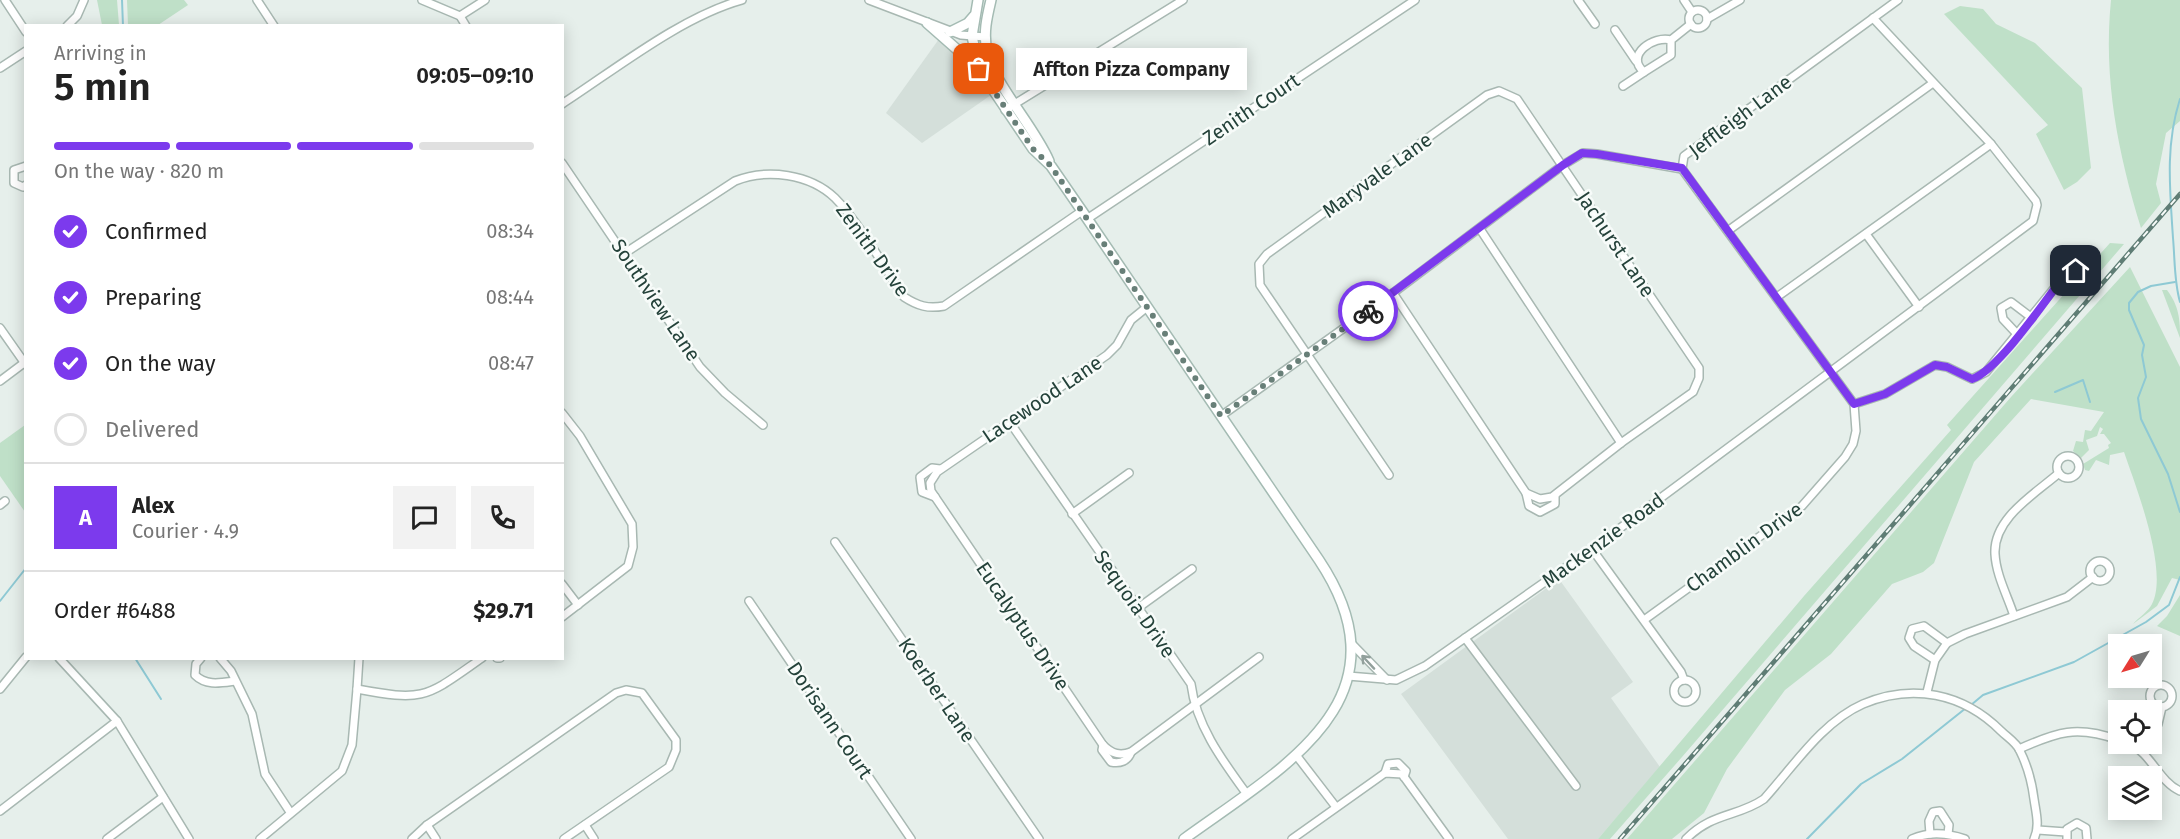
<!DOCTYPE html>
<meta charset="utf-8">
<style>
:root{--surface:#fff;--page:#f2f2f2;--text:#222;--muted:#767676;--line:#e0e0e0;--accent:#7c3aed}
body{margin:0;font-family:"Fira Sans",sans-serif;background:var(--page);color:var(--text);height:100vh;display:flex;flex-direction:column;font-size:22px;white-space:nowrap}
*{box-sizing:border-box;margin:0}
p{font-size:20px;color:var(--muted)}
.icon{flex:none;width:33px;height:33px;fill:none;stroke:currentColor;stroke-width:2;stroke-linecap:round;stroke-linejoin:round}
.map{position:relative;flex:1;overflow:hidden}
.side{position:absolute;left:24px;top:24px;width:540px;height:636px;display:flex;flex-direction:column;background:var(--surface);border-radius:0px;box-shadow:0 3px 15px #0003}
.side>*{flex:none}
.needle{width:39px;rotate:233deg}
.fabs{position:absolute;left:2108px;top:634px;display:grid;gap:12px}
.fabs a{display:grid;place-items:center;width:54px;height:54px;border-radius:0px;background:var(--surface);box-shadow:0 3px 15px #0003;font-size:30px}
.pin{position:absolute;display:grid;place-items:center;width:51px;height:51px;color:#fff;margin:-26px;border-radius:12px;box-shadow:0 3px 9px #0006}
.courier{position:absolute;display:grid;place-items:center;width:60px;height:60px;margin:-30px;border:4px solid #7c3aed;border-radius:50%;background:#fff;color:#222;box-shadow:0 2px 8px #0007}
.bubble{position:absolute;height:42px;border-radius:0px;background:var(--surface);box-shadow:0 3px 15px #0003;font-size:20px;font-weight:600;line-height:42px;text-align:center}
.head em{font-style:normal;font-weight:600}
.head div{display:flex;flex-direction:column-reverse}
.head{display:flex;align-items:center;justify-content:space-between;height:102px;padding:0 30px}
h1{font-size:39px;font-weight:600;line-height:45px}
.bar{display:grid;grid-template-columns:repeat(4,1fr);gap:9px 6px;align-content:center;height:72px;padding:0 30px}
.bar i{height:8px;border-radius:4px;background:var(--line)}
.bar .selected{background:var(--accent)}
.bar p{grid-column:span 4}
.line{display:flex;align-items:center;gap:15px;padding:0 30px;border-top:2px solid var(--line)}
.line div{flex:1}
.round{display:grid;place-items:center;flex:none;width:63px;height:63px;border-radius:0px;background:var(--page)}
ol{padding:0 30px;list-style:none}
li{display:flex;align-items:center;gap:18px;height:66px}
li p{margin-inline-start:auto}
li .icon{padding:6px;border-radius:50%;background:var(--accent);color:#fff;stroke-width:4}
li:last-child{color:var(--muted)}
li i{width:33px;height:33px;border:3px solid var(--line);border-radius:50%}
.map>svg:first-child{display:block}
.built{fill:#d4dfda}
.green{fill:#bfe0c8}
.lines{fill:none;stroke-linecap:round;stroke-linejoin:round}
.stream{stroke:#8ec9d4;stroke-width:2}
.minor-casing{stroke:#a8b8b2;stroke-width:10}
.secondary-casing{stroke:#a4bbb3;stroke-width:12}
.minor{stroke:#fff;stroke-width:7}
.secondary{stroke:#fff;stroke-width:9}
.rail-casing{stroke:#5f7d75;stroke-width:4.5}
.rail{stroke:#f7fbf9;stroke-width:2;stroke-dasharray:7;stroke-linecap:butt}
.oneway{stroke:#92a09c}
.done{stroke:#687f78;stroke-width:6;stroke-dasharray:0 10.8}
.route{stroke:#7c3aed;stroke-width:8}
.labels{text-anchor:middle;stroke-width:5;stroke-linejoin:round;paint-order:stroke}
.street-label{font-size:20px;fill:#24423a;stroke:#f7fbf9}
</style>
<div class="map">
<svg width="2180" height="839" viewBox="0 0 2180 839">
<rect width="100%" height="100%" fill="#e6efeb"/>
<!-- built -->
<g class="built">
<polygon points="939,39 966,64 991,95 922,143 886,113"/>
<polygon points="1559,579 1633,682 1611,698 1660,767 1598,839 1508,839 1401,694"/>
</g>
<!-- green -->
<g class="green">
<polygon points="97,0 117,0 119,25 102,25"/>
<polygon points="127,0 184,0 188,5 158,25 128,25"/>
<path d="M 2111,0 L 2180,0 L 2180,121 L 2166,133 L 2156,184 L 2161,203 L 2141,228 C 2118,153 2103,79 2111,0 Z"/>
<polygon points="1960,6 1983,9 1996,24 2035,43 2082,88 2091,168 2077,182 2064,190 2036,134 2048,125 1944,14"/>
<polygon points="2110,243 2124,244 1682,757 1610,839 1598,839 1804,596 1951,430 1947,425"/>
<path d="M 2130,267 L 2180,367 L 2180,580 L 2172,578 L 2157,606 L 2133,624 C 2138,618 2149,611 2152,604 C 2169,571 2136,487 2124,452 L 2110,455 L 2109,465 L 2096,460 L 2089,471 L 2085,470 L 2083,464 L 2109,448 L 2108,445 L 2111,443 L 2104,434 L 2100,434 L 2103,429 L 2100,427 L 2097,436 L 2086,440 L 2089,450 L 2081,458 L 2073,451 L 2076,441 L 2083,442 L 2085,430 L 2091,431 L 2104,412 L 2031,399 L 1974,462 L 1934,563 L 1923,572 L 1892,584 L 1831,654 L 1785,690 L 1727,769 L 1704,813 L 1672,839 L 1627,839 L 2011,397 Z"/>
<path d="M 2162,290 L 2167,290 C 2179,306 2180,319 2180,338 Z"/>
<polygon points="25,425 25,512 0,476 0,443"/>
<polygon points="2180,595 2180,636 2157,626 2167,616"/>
</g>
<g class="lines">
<!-- stream -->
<g class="stream">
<polyline points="122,0 123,26"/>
<path d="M 2180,99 C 2165,145 2170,191 2173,238 C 2175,260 2174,281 2180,302"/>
<polyline points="2175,282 2151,286 2138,292 2129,303 2129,310 2144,345 2142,355 2146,377 2138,398 2141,419 2168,474 2180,512"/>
<polyline points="2055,392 2083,380 2090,402"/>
<polyline points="0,601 26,568"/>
<polyline points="135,658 161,699"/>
<polyline points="1971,705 1983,695 2074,662 2146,622 2169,605 2180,577"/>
<polyline points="1807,839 1861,784 1902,759 1966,708"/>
</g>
<defs>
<g id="minor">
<polyline points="5,0 26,32"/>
<polyline points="257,0 274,26"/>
<polyline points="422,0 460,16 466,26"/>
<polyline points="869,0 961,35 985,37"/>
<polyline points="1578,0 1595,24"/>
<polyline points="1684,0 1692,12"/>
<circle cx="1698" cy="19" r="9"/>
<polyline points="460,16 485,0"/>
<polyline points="1707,19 1740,0"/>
<polyline points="67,26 77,16 84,0"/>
<polyline points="1615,30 1636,61"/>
<path d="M 1671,40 C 1654,35 1624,55 1644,72 L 1671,55 L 1671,40 L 1691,24"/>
<polyline points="0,68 26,51"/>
<polyline points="1623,86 1644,72"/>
<path d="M 562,104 C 616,69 681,17 742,0"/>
<polyline points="1005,110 1183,0"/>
<polyline points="562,163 700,367 725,393 763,425"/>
<polyline points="26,166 14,170 14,183 23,187 26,185"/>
<polyline points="1087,219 1415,0"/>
<polyline points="1480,229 1621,443"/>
<polyline points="1729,230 1933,83"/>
<polyline points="1866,234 1919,307"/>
<path d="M 625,253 L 735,181 C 767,168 810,174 835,198 C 858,221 885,268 904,297 C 918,306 928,309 944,306 L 1082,211"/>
<circle cx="2066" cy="271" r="10"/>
<polyline points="1777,297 1991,144"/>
<path d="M 1147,307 L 1131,320 L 1117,345 L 1107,355 L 937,472 L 930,483 L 931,491 L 1103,745 C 1112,754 1120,756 1131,752 L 1259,657"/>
<polyline points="0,328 26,365"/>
<polyline points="2018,335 2003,319 2001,308 2011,302 2032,318"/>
<polyline points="0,381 24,363"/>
<polyline points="1854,404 1885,394 1935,365 1947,367 1972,379 1986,372 2061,280"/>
<polyline points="562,413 580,436 632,524 633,547 628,566 562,617"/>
<polyline points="1221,416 1393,293 1563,165 1583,153 1597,154 1682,169 1684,156 1898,0"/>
<path d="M 1009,421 L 1191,684 C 1196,725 1222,760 1246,793"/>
<circle cx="2068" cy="467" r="11"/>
<polyline points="1389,475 1260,285 1259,264 1267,254 1487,95 1499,91 1517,99 1699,368 1699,378 1693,392 1621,443 1552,497 1540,499 1526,493 1393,293"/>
<polyline points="1526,493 1529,506 1540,512 1555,504 1555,496"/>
<polyline points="935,497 922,492 920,477 932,468 940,469"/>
<polyline points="0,505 5,501"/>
<polyline points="1072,514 1129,473"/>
<polyline points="835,542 1039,839"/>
<polyline points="1592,549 1681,672 1684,680"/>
<circle cx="2100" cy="571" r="10"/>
<polyline points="562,584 578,605"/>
<polyline points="749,601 911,839"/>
<polyline points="1138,608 1192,569"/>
<path d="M 2014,616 C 2008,597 1996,575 1995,554 C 1993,518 2035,494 2059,473"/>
<polyline points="1644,620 1802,506 1845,457 1853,444 1856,431 1854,404 1682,169"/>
<polyline points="1465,638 1576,786"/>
<polyline points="1351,643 1387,680"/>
<polyline points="59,658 117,721 189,839"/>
<path d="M 201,658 L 196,664 L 195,675 C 206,686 220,683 235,681"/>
<polyline points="220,658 231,671 252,714 265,774 290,812"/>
<polyline points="497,658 500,658"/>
<polyline points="1935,660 1914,646 1909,638 1912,629 1924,626 1947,643"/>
<polyline points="1348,676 1396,680 1425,666 1592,549 2033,221 2037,205 2036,201 1991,144 1873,18"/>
<circle cx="1685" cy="691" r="11"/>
<circle cx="2161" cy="696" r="11"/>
<polyline points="0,689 26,657"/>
<polyline points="357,689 359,658"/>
<polyline points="1927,692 1935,660 1947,643 1965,634 2067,597 2093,577"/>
<polyline points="2151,732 2158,724 2162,707"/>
<path d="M 2129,744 C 2151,752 2158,781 2180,791"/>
<path d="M 1103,745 L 1102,750 L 1111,762 C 1120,764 1128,761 1131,752"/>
<path d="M 2019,749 C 2057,732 2077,725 2118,740"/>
<polyline points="1296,755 1336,807"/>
<polyline points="1385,773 1388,764 1398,763 1406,771 1404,777"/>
<polyline points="0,811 117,721"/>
<polyline points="427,825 436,839"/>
<polyline points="585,825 594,839"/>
<polyline points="2038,830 2066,832"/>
<polyline points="1930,834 1929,821 1933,812 1940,811 1949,825 1948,834"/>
<polyline points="107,839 163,797"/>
<path d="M 260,839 L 342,771 L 352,745 L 357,689 C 426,702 426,697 482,658"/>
<polyline points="412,839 427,825 616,693 626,690 642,693 676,740 676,750 669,767 564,839"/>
<polyline points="1292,839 1385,773 1402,774 1449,839"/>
<path d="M 1686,839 C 1713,812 1738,817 1764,799 C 1793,767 1822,722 1863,704 C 1912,683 1963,693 2001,731 C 2007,737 2017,743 2020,751 C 2027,765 2032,783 2034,799 C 2036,813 2040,826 2034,839"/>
<path d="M 1912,839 C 1929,831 1948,833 1965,839"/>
<polyline points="2067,839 2067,829 2077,823 2086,828 2087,839"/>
</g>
<g id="secondary">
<path d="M 978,0 L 972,36 L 979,69 L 1033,149 L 1051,166 L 1082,211 L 1319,560 C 1412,700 1283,767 1184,839"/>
<path d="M 991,0 C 987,17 983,33 987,51 C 993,83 1034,126 1049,161"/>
<polyline points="927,23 977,67"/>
<polyline points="950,32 968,23 974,16"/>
</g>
</defs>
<!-- minor casing -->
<use href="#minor" class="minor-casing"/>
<!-- secondary casing -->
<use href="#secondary" class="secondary-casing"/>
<!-- minor -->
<use href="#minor" class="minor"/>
<!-- secondary -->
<use href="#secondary" class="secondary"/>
<defs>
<polyline id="rail" points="1620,839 2180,194"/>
</defs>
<!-- rail casing -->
<use href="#rail" class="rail-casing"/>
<!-- rail -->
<use href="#rail" class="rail"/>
</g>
<!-- one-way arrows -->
<defs><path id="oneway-shaft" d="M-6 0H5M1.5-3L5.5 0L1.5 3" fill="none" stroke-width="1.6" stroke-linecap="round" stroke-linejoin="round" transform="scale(1.5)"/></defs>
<use class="oneway" href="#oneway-shaft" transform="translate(1368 662) rotate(-133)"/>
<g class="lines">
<!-- done -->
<polyline class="done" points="979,69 1033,149 1051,166 1221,416 1368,311"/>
<!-- route -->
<path class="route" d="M 1368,311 L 1563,165 L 1582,153 L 1597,154 L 1682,168 L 1854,404 L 1885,394 L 1935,365 L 1947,367 L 1972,379 C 1998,370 2043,304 2061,280 L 2071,280 L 2076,271"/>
</g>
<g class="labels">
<!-- street labels -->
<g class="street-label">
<text transform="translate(1251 109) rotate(-34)" y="7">Zenith Court</text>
<text transform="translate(1740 116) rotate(-37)" y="7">Jeffleigh Lane</text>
<text transform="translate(1377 175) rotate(-36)" y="7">Maryvale Lane</text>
<text transform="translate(1616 244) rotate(56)" y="7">Jachurst Lane</text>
<text transform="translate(873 250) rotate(54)" y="7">Zenith Drive</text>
<text transform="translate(656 300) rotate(56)" y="7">Southview Lane</text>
<text transform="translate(1042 399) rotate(-34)" y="7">Lacewood Lane</text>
<text transform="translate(1603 540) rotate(-36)" y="7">Mackenzie Road</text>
<text transform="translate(1744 547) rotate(-36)" y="7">Chamblin Drive</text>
<text transform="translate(1135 604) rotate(55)" y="7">Sequoia Drive</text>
<text transform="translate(1023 626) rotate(56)" y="7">Eucalyptus Drive</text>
<text transform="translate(937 690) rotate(56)" y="7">Koerber Lane</text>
<text transform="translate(830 720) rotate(56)" y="7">Dorisann Court</text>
</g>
</g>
</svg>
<div class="fabs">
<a><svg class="needle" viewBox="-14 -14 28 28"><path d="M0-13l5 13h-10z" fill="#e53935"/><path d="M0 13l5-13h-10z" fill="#767676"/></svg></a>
<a><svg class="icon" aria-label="locate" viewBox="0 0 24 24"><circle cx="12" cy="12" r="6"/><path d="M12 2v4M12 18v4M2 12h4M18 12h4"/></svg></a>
<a><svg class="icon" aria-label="layers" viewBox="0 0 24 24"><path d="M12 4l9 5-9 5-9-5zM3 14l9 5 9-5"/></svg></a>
</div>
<div class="pin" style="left:979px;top:69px;background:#ea580c"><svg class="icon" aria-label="bag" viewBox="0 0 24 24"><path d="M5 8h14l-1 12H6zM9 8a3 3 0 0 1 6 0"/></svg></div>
<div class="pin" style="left:2076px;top:271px;background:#1f2937"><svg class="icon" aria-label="home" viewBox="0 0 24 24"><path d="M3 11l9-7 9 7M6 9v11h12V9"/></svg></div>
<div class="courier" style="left:1368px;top:311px"><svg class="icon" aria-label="bike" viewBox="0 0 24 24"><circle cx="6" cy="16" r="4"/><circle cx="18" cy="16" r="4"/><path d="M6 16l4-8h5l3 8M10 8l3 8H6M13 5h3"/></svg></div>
<div class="bubble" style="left:1016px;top:48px;width:231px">Affton Pizza Company</div>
<section class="side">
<div class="head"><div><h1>5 min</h1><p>Arriving in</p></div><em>09:05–09:10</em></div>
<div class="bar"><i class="selected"></i><i class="selected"></i><i class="selected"></i><i></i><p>On the way · 820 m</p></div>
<ol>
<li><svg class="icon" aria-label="check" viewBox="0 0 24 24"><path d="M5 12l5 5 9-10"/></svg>Confirmed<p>08:34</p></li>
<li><svg class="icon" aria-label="check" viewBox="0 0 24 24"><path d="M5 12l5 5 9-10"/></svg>Preparing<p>08:44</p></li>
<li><svg class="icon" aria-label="check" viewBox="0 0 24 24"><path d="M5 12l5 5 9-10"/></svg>On the way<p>08:47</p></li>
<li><i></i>Delivered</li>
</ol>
<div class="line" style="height:108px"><b class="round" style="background:var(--accent);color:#fff">A</b><div><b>Alex</b><p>Courier · 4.9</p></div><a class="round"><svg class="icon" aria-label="chat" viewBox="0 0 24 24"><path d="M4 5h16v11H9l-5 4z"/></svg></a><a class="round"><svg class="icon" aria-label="phone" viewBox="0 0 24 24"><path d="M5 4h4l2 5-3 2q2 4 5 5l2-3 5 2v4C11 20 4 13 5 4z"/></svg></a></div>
<div class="line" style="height:78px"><div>Order #6488</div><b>$29.71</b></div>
</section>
</div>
